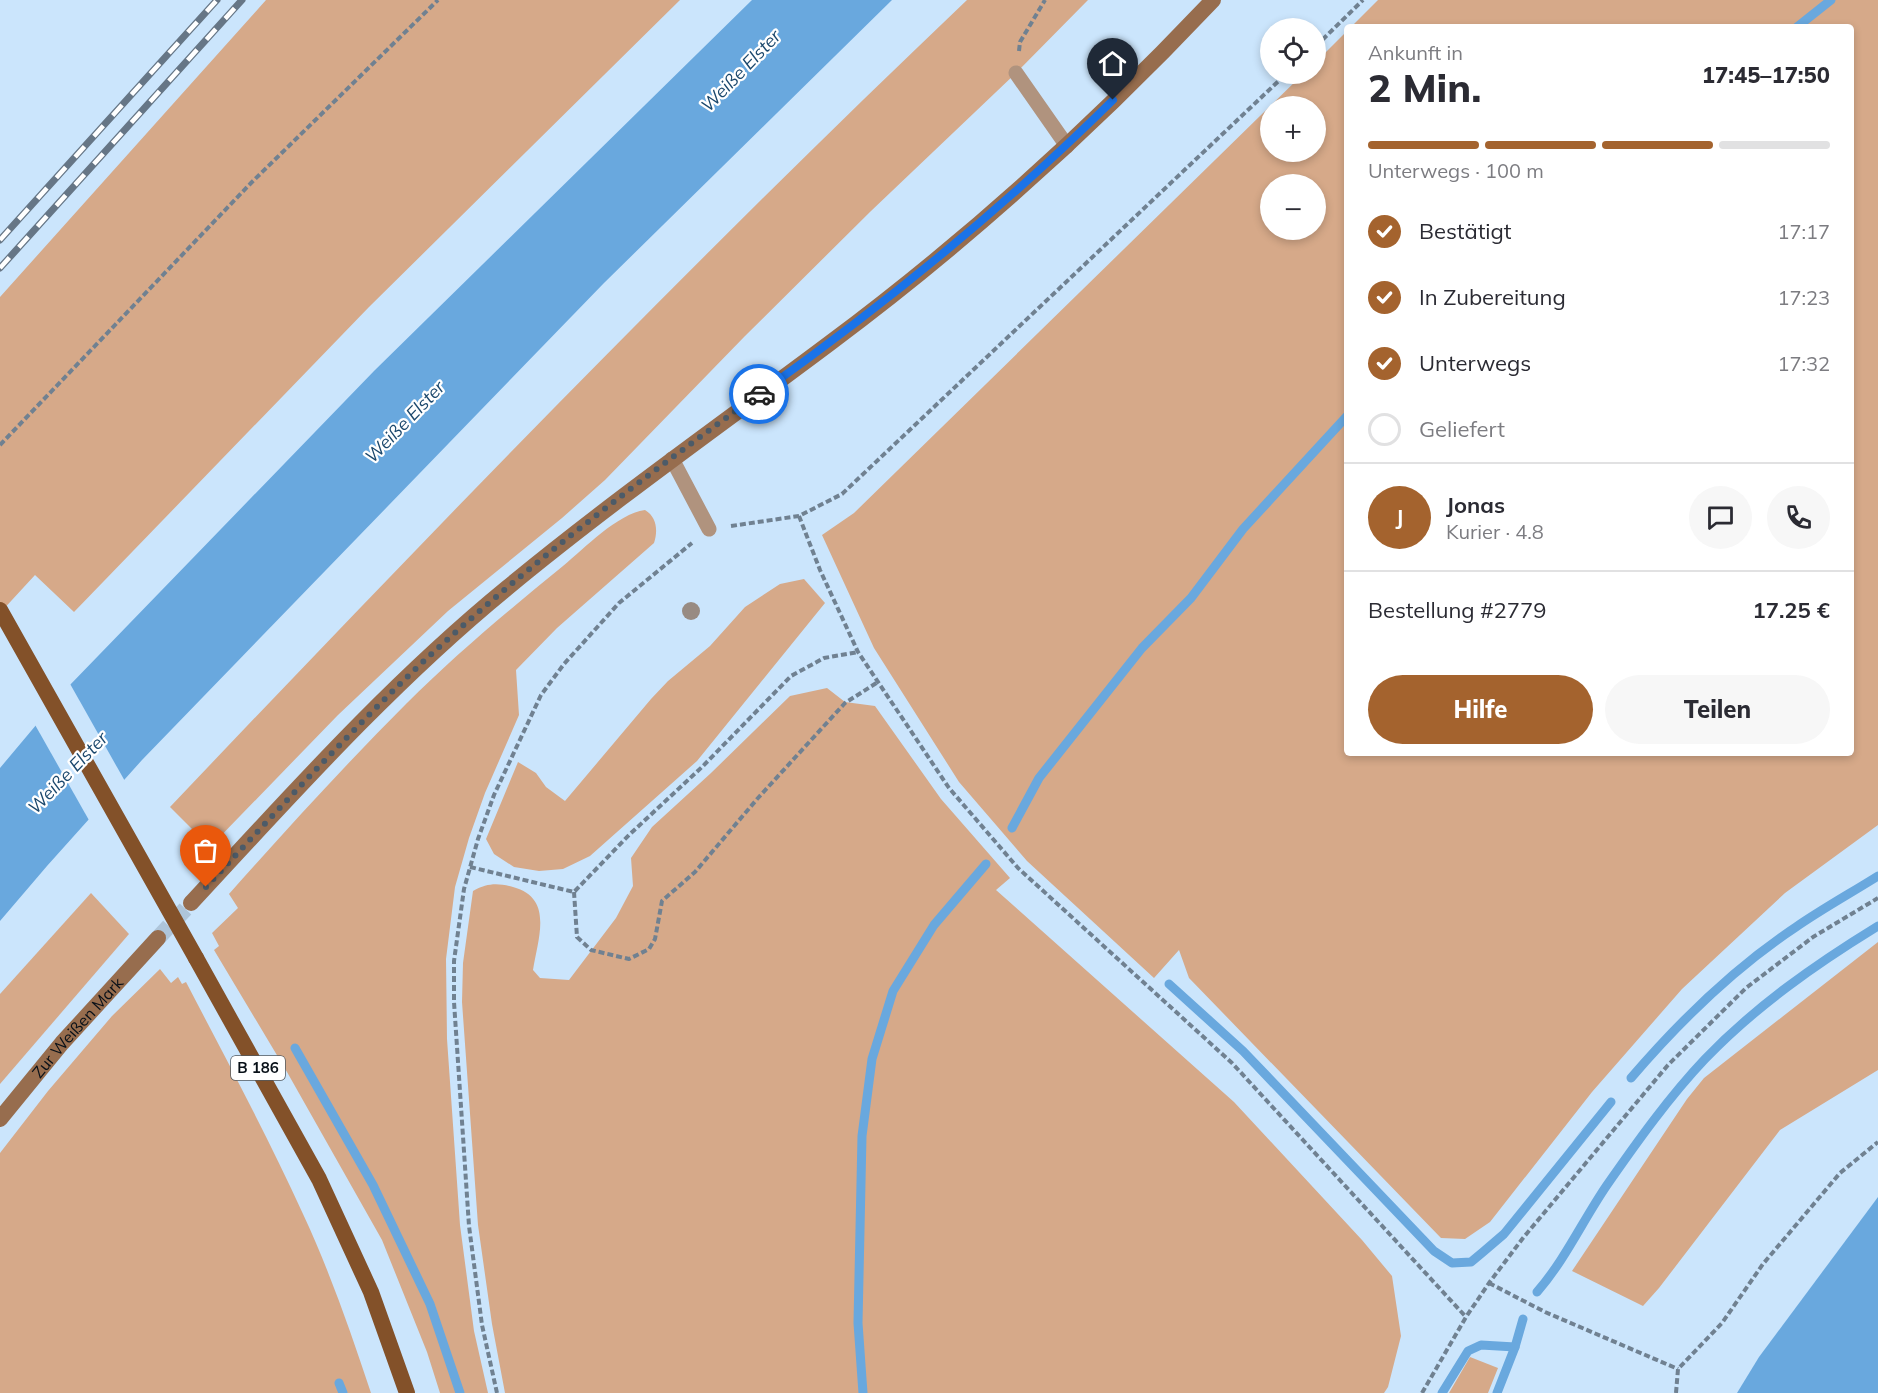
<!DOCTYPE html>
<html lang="de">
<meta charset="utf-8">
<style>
:root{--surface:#fff;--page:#f7f7f7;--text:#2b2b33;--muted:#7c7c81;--line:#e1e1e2;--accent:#a4632e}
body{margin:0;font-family:Mulish,sans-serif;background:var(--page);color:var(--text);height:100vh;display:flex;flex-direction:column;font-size:22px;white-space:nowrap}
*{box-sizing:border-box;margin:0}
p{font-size:20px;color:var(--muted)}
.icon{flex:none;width:33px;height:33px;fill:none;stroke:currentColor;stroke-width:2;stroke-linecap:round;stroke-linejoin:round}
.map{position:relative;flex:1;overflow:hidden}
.sheet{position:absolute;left:1344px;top:24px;width:510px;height:732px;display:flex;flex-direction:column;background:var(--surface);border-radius:6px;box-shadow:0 3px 9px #0003}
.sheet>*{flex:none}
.controls{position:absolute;left:1260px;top:18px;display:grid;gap:12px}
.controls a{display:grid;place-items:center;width:66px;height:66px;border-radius:50%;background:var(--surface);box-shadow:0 3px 9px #0003;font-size:30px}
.pin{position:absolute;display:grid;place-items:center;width:51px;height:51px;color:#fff;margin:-62px -26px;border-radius:50% 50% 50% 0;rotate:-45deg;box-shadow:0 0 6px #0007}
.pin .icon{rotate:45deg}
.courier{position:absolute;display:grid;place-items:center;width:60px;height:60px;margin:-30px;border:4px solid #1a73e8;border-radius:50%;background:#fff;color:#222;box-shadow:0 2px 8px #0007}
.headline em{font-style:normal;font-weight:800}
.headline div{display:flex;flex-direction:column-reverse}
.headline{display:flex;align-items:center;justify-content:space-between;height:102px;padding:0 24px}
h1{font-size:39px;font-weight:800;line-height:45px}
.bar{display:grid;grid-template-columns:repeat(4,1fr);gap:9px 6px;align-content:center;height:72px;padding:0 24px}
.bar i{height:8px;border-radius:4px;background:var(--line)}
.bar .selected{background:var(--accent)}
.bar p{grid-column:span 4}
.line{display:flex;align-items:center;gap:15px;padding:0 24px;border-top:2px solid var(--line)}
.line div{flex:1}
.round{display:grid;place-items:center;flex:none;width:63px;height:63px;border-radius:32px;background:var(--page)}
ol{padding:0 24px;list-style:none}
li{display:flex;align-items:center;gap:18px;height:66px}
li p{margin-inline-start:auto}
li .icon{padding:6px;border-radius:50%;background:var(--accent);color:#fff;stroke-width:4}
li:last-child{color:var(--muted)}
li i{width:33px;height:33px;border:3px solid var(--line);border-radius:50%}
.button{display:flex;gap:12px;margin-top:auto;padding:12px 24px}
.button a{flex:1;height:69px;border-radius:36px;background:var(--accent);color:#fff;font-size:24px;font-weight:800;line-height:69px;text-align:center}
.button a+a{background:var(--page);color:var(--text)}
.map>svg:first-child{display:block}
.green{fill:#d6a989;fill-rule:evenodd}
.water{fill:#69a8de}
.pier{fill:#cbe5fc}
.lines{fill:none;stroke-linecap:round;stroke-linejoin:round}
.stream{stroke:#69a8de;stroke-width:9}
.secondary-tunnel{stroke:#aec5da;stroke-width:16;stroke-dasharray:16 8;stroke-linecap:butt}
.path{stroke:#708191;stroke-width:4;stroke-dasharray:6 3;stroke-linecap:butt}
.service{stroke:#b0937e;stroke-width:15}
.secondary{stroke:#976d4e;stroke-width:16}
.primary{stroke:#835129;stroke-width:16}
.rail-casing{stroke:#667686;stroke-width:7}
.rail{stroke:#fff;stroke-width:4.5;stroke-dasharray:14;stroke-linecap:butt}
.primary-bridge{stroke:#835129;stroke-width:16}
.tree{fill:#988b82}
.done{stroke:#4c5b68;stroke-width:6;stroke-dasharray:0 10.8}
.route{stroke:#1a73e8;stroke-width:8}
.labels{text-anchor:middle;stroke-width:4.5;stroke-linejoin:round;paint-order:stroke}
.shield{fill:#fff;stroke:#52585d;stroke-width:1.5}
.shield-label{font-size:15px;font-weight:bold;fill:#081018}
.street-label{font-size:16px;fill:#081018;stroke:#fff}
.water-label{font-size:18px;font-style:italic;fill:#1b486d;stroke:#fff}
</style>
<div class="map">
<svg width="1878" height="1393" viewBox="0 0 1878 1393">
<rect width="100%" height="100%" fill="#cbe5fc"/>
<!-- green -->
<g class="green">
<polygon points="266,0 680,0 369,307 74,612 35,575 0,613 0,297"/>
<path d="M 967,0 L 1088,0 L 1016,73 L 871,211 L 745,336 L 605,480 L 562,518 L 448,611 L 338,715 L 210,847 L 170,807 C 430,533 693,261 967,0 Z"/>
<path d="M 1378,0 L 1878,0 L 1878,825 L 1785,893 L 1682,989 L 1592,1092 L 1490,1222 L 1465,1239 L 1441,1238 L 1189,978 L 1179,950 L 1154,978 L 1027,861 L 959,782 L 874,648 L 822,535 L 854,513 L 1303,74 L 1316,74 L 1316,62 L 1347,31 L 1347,753 L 1851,753 L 1851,27 L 1351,27 ZM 1270,106 L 1316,106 L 1316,152 L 1270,152 ZM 1270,184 L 1316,184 L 1316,230 L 1270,230 Z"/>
<path d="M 645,510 C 657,517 658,531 654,543 L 557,628 L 516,670 L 519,715 L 485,793 L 469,838 L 455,887 L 446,959 L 447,1039 L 460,1225 L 474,1331 L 488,1393 L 440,1393 L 427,1352 L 382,1240 L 287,1072 L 214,950 L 219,946 L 212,933 L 238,908 L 229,894 C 287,829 345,765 406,704 C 455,655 509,610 563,566 C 585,548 617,514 645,510 Z"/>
<polygon points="804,579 825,603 697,761 590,856 563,869 539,871 514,867 494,854 486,839 518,762 536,773 546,787 565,801 651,699 668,681 710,646 745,607 780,584"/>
<path d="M 827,688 L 845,702 L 875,706 L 941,799 L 1010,878 L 996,890 L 1234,1102 L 1362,1240 L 1392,1276 L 1401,1336 L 1388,1387 L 1384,1393 L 505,1393 L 492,1324 L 478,1225 L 462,1002 L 463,963 L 473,891 C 488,883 497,883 513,887 C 554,898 538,938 533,970 L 540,978 L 569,980 L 616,918 L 633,886 L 631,858 L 652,827 L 711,773 L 790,696 Z"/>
<polygon points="91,893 129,934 0,1084 0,994"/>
<polygon points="1878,942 1878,1070 1780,1130 1659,1288 1643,1306 1572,1271 1687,1099 1704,1078"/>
<path d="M 160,969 L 171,983 L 178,977 L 182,984 L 186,982 C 226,1059 267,1135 303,1214 C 330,1272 351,1333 371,1393 L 0,1393 L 0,1153 L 48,1091 L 112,1016 Z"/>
<polygon points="1470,1357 1498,1368 1488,1393 1449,1393"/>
</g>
<!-- water -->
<g class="water">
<polygon points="752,0 892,0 604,283 142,760 47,866 0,921 0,768 68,687 374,371"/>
<polygon points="1878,1197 1878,1393 1737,1393 1759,1357"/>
</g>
<!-- pier -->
<polygon class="pier" points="69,682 126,783 90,822 34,723"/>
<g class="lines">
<!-- stream -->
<g class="stream">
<polyline points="1797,27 1831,0"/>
<polyline points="1012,828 1039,778 1142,648 1191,598 1243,529 1347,416"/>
<polyline points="1169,984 1243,1051 1434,1251 1452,1263 1471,1262 1483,1252 1504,1234 1611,1102"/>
<polyline points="295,1048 373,1185 430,1304 460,1393"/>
<path d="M 1631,1078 C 1679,1022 1734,968 1796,927 C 1822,909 1851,893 1878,876"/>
<path d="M 1537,1292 C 1565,1260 1583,1220 1607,1185 C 1637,1142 1669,1097 1705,1059 C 1756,1006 1816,964 1878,926"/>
<polyline points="339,1383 343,1393"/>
<polyline points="863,1393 858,1323 862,1136 872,1059 893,991 934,925 986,864"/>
<polyline points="1442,1393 1468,1351 1481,1345 1515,1347"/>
<polyline points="1497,1393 1515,1347 1523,1319"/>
</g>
<!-- secondary-tunnel -->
<polyline class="secondary-tunnel" points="158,938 191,903"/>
<!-- path -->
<g class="path">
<polyline points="1316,46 1363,0"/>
<polyline points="1019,51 1020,42 1045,0"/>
<polyline points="0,445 251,183 438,0"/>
<polyline points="799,516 820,570 858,652 949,788 1018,868 1232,1063 1466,1317"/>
<polyline points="731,526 799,516 842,494 1286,74"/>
<polyline points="470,867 574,892 629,835 702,767 791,676 824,658 858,652"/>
<polyline points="574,892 577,937 591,950 629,959 649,949 655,939 662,901 695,872 758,798 845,703 878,682"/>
<polyline points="1489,1283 1545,1312 1678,1369"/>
<polyline points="497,1393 482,1325 469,1226 454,1002 454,961 464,889 478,839 494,795 541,695 564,664 619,603 692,543"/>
<polyline points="1422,1393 1466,1317 1489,1283 1523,1238 1668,1065 1746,988 1813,937 1878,898"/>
<polyline points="1676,1393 1678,1369 1722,1323 1763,1264 1840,1173 1878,1142"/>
</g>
<!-- service -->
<g class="service">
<polyline points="1016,73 1067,146"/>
<polyline points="672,459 709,529"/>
</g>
<!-- secondary -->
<g class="secondary">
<path d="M 191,903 C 292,794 392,682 507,588 C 611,502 722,424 830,343 C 967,241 1095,125 1213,0"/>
<path id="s1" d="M 0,1119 L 62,1043 L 158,938"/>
</g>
<!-- primary -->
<polyline class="primary" points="196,958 319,1179 371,1292 407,1393"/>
<defs>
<g id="rail">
<polyline points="0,240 217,0"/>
<polyline points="0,268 242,0"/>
</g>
</defs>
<!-- rail casing -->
<use href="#rail" class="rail-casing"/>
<!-- rail -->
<use href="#rail" class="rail"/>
<!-- primary-bridge -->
<polyline class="primary-bridge" points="0,610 196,958"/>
</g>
<!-- trees -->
<circle class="tree" cx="691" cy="611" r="9"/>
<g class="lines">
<!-- done -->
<path class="done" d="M 206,887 C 278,810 349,732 426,659 C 530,563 644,477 759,394"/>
<!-- route -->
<path class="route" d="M 759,394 C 884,305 1004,208 1113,100"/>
</g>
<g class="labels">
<!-- shield labels -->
<rect class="shield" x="231" y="1056" width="54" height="24" rx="4.5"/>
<g class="shield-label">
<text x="258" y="1073">B 186</text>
</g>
<!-- street labels -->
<g class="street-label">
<text dy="6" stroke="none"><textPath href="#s1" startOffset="120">Zur Weißen Mark</textPath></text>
</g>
<!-- water labels -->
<g class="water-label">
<text transform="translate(741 71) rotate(-46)" y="6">Weiße Elster</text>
<text transform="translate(405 422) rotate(-46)" y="6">Weiße Elster</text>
<text transform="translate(68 773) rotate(-46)" y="6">Weiße Elster</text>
</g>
</g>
</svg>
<div class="controls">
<a><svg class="icon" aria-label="locate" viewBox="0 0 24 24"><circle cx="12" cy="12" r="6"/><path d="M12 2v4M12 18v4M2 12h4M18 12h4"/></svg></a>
<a>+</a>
<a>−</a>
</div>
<div class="pin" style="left:206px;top:887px;background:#ea580c"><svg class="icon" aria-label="bag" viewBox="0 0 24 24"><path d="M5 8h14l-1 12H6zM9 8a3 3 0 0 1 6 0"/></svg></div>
<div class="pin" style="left:1113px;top:100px;background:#1f2937"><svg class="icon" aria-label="home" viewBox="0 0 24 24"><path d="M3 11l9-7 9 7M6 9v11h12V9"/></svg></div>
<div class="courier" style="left:759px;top:394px"><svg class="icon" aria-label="car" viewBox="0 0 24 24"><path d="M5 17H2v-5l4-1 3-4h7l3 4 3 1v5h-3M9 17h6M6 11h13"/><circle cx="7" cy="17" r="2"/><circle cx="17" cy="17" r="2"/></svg></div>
<section class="sheet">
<div class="headline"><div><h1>2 Min.</h1><p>Ankunft in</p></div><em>17:45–17:50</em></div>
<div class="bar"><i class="selected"></i><i class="selected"></i><i class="selected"></i><i></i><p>Unterwegs · 100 m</p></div>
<ol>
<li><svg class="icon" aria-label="check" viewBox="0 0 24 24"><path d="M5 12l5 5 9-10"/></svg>Bestätigt<p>17:17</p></li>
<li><svg class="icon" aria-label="check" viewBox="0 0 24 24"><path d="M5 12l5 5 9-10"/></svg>In Zubereitung<p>17:23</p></li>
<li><svg class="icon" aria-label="check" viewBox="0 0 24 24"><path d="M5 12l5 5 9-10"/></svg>Unterwegs<p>17:32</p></li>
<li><i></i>Geliefert</li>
</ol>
<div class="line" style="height:108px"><b class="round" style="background:var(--accent);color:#fff">J</b><div><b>Jonas</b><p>Kurier · 4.8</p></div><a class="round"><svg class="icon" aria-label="chat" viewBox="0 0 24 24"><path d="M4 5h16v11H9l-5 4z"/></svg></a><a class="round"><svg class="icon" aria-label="phone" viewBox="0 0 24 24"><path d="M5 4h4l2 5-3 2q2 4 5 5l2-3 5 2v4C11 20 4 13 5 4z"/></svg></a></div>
<div class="line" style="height:78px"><div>Bestellung #2779</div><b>17.25 €</b></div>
<div class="button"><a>Hilfe</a><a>Teilen</a></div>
</section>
</div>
